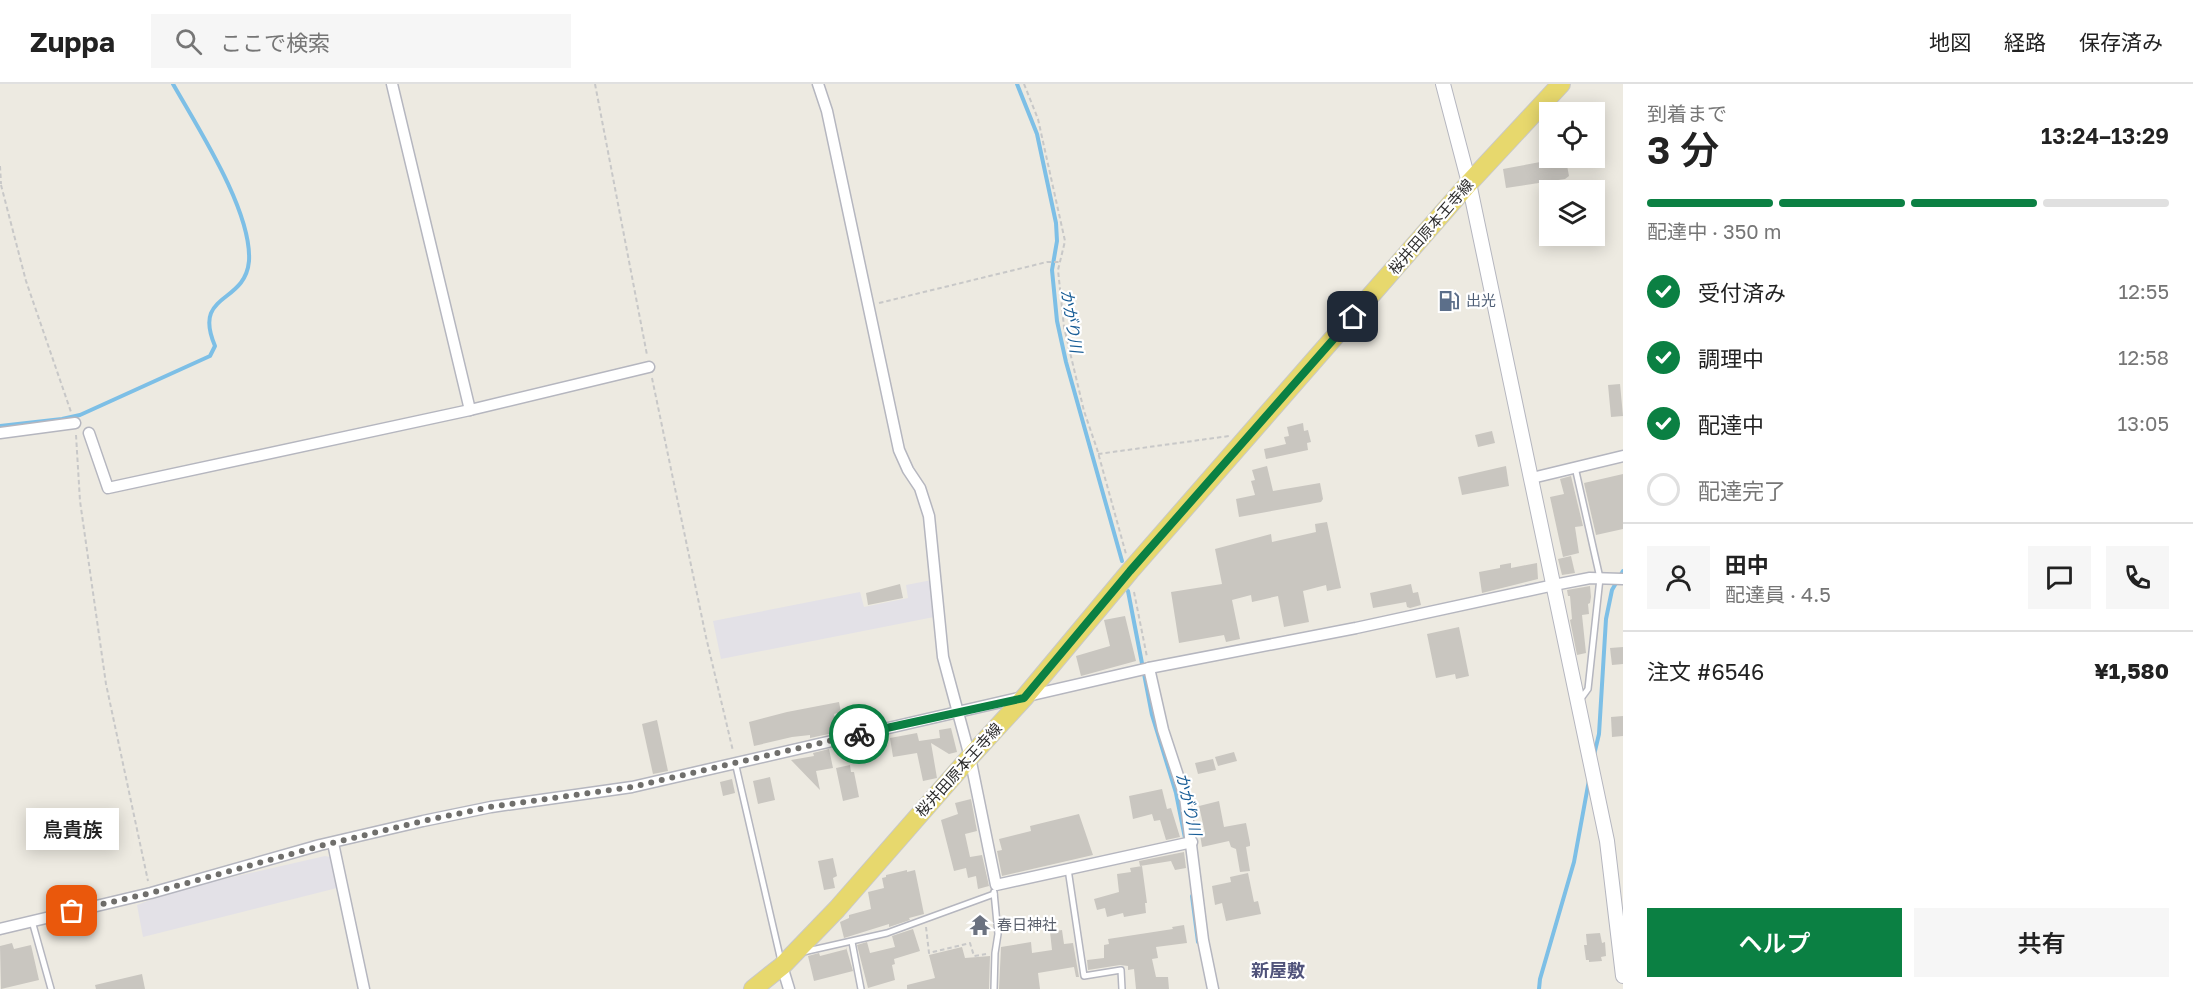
<!DOCTYPE html>
<html lang="ja">
<meta charset="utf-8">
<style>
:root{--surface:#fff;--page:#f6f6f6;--text:#222;--muted:#767676;--line:#e0e0e0;--accent:#0b8043}
body{margin:0;font-family:"Golos Text","Noto Sans JP",sans-serif;background:var(--page);color:var(--text);height:100vh;display:flex;flex-direction:column;font-size:22px;white-space:nowrap}
*{box-sizing:border-box;margin:0}
p{font-size:20px;color:var(--muted)}
.icon{flex:none;width:33px;height:33px;fill:none;stroke:currentColor;stroke-width:2;stroke-linecap:round;stroke-linejoin:round}
.map{position:relative;flex:1;overflow:hidden}
.panel{display:flex;flex-direction:column;background:var(--surface);width:570px}
.panel>*{flex:none}
.buttons{position:absolute;left:1539px;top:18px;display:grid;gap:12px}
.buttons a{display:grid;place-items:center;width:66px;height:66px;border-radius:0px;background:var(--surface);box-shadow:0 3px 15px #0003;font-size:30px}
.pin{position:absolute;display:grid;place-items:center;width:51px;height:51px;color:#fff;margin:-26px;border-radius:12px;box-shadow:0 3px 9px #0006}
.courier{position:absolute;display:grid;place-items:center;width:60px;height:60px;margin:-30px;border:4px solid #0b8043;border-radius:50%;background:#fff;color:#222;box-shadow:0 2px 8px #0007}
.bubble{position:absolute;height:42px;border-radius:0px;background:var(--surface);box-shadow:0 3px 15px #0003;font-size:20px;font-weight:600;line-height:42px;text-align:center}
.overview em{font-style:normal;font-weight:600}
.overview div{display:flex;flex-direction:column-reverse}
.overview{display:flex;align-items:center;justify-content:space-between;height:102px;padding:0 24px}
h1{font-size:39px;font-weight:600;line-height:45px}
.bar{display:grid;grid-template-columns:repeat(4,1fr);gap:9px 6px;align-content:center;height:72px;padding:0 24px}
.bar i{height:8px;border-radius:4px;background:var(--line)}
.bar .current{background:var(--accent)}
.bar p{grid-column:span 4}
.line{display:flex;align-items:center;gap:15px;padding:0 24px;border-top:2px solid var(--line)}
.line div{flex:1}
.round{display:grid;place-items:center;flex:none;width:63px;height:63px;border-radius:0px;background:var(--page)}
ol{padding:0 24px;list-style:none}
li{display:flex;align-items:center;gap:18px;height:66px}
li p{margin-inline-start:auto}
li .icon{padding:6px;border-radius:50%;background:var(--accent);color:#fff;stroke-width:4}
li:last-child{color:var(--muted)}
li i{width:33px;height:33px;border:3px solid var(--line);border-radius:50%}
.button{display:flex;gap:12px;margin-top:auto;padding:12px 24px}
.button a{flex:1;height:69px;border-radius:0px;background:var(--accent);color:#fff;font-size:24px;font-weight:600;line-height:69px;text-align:center}
.button a+a{background:var(--page);color:var(--text)}
header{display:flex;align-items:center;gap:36px;box-sizing:border-box;height:84px;padding:0 30px;background:var(--surface);border-bottom:2px solid var(--line)}
header strong{font-size:28px}
nav{display:flex;gap:33px;margin-inline-start:auto;font-size:21px}
.search{width:420px;height:54px;background:var(--page);display:flex;align-items:center;gap:15px;box-sizing:border-box;padding:0 21px;border-radius:0px;color:var(--muted);font-size:22px}
main{display:flex;flex:1;min-height:0}
.map>svg:first-child{display:block}
.industrial{fill:#e3e1e7}
.lines{fill:none;stroke-linecap:round;stroke-linejoin:round}
.stream{stroke:#7dbfe6;stroke-width:4}
.building{fill:#c9c6c0}
.service-casing{stroke:#b5b6bf;stroke-width:8}
.minor-casing{stroke:#b5b6bf;stroke-width:13}
.tertiary-casing{stroke:#b5b6bf;stroke-width:16}
.primary-casing{stroke:#c8c8c8;stroke-width:20}
.path{stroke:#c8c8c8;stroke-width:2;stroke-dasharray:4.5 3;stroke-linecap:butt}
.service{stroke:#fff;stroke-width:5}
.minor{stroke:#fff;stroke-width:10}
.tertiary{stroke:#fff;stroke-width:14}
.primary{stroke:#e7d86d;stroke-width:18}
.done{stroke:#706f6c;stroke-width:6;stroke-dasharray:0 10.8}
.route{stroke:#0b8043;stroke-width:8}
.labels{text-anchor:middle;stroke-width:4.5;stroke-linejoin:round;paint-order:stroke}
.street-label{font-size:15px;fill:#2d2d2d;stroke:#fff}
.service-label{font-size:15px;fill:#4e5e75;stroke:#fff;text-anchor:start}
.worship-label{font-size:15px;fill:#5b616d;stroke:#fff;text-anchor:start}
.water-label{font-size:16px;font-style:italic;fill:#185d96;stroke:#fff}
.quarter-label{font-size:18px;font-weight:bold;fill:#50537b;stroke:#fff}
</style>
<header>
<strong>Zuppa</strong>
<div class="search"><svg class="icon" aria-label="search" viewBox="0 0 24 24"><circle cx="10" cy="10" r="6"/><path d="M15 15l6 6"/></svg>ここで検索</div>
<nav><a>地図</a><a>経路</a><a>保存済み</a></nav>
</header>
<main>
<div class="map">
<svg width="1623" height="905" viewBox="0 0 1623 905">
<rect width="100%" height="100%" fill="#edeae1"/>
<!-- industrial -->
<g class="industrial">
<polygon points="932,496 939,532 721,575 713,537 860,508 864,523 908,514 906,501"/>
<polygon points="325,772 330,773 337,804 143,853 137,821 176,806"/>
</g>
<g class="lines">
<!-- stream -->
<g class="stream">
<polyline points="1017,0 1037,50 1056,139 1057,157 1052,186 1057,237 1066,278 1122,477"/>
<path d="M 0,342 L 62,335 L 80,331 L 210,272 L 215,262 C 192,208 245,221 249,177 C 252,127 198,44 173,0"/>
<polyline points="1128,507 1152,631 1176,709 1185,754"/>
<polyline points="1594,671 1599,650 1606,535 1612,506 1623,487"/>
<polyline points="1192,812 1198,858"/>
<polyline points="1539,905 1540,895 1574,778 1589,696"/>
</g>
</g>
<!-- building -->
<g class="building">
<polygon points="1562,74 1563,77 1566,76 1569,92 1565,95 1506,104 1503,85"/>
<polygon points="1620,300 1623,332 1611,333 1608,301"/>
<polygon points="1303,339 1304,347 1308,346 1311,358 1307,359 1308,366 1266,375 1264,365 1286,360 1284,353 1289,352 1287,343"/>
<polygon points="1492,347 1495,359 1478,363 1475,351"/>
<polygon points="1267,382 1273,407 1320,399 1323,415 1321,418 1239,433 1236,415 1255,411 1251,397 1255,396 1252,386"/>
<polygon points="1506,382 1509,402 1462,411 1458,393"/>
<polygon points="1623,390 1623,445 1596,451 1584,399"/>
<polygon points="1571,392 1583,442 1575,443 1579,469 1563,473 1550,413 1564,410 1560,395"/>
<polygon points="1327,438 1341,504 1327,507 1326,501 1303,507 1309,538 1284,543 1278,512 1252,518 1251,511 1232,516 1240,555 1226,558 1224,551 1179,559 1171,508 1222,500 1215,465 1271,450 1272,458 1316,448 1315,440"/>
<polygon points="1571,472 1575,489 1562,491 1558,475"/>
<polygon points="1511,479 1511,484 1537,479 1538,495 1482,509 1479,488 1500,484 1500,481"/>
<polygon points="900,500 903,514 868,521 866,509"/>
<polygon points="1411,500 1413,509 1418,508 1421,521 1410,524 1407,523 1406,518 1373,524 1370,509"/>
<polygon points="1590,502 1591,513 1590,519 1588,520 1589,530 1582,531 1586,569 1577,571 1570,536 1572,535 1570,512 1568,512 1567,506"/>
<polygon points="1125,532 1136,577 1081,592 1076,572 1110,562 1104,536"/>
<polygon points="1459,543 1469,592 1456,595 1455,590 1436,594 1427,550"/>
<polygon points="1623,563 1623,580 1612,581 1610,564"/>
<polygon points="839,618 841,628 834,630 838,648 810,654 810,651 792,653 754,662 749,638 787,628"/>
<polygon points="1623,632 1623,652 1612,653 1611,633"/>
<polygon points="657,636 668,687 653,690 642,640"/>
<polygon points="951,644 957,668 949,670 931,659 937,694 923,697 917,669 893,673 890,654 917,649 919,657 940,654 939,646"/>
<polygon points="829,665 833,684 816,687 820,706 791,676 814,672 813,669"/>
<polygon points="1234,668 1237,677 1218,682 1215,673"/>
<polygon points="1213,675 1216,686 1198,690 1195,679"/>
<polygon points="850,681 851,688 854,688 859,713 843,717 836,684"/>
<polygon points="770,693 775,716 758,720 753,697"/>
<polygon points="732,695 735,709 723,712 720,698"/>
<polygon points="1162,705 1167,725 1171,724 1180,753 1166,756 1160,736 1154,737 1152,730 1133,735 1129,712"/>
<polygon points="971,715 977,747 965,750 970,773 982,771 989,802 978,805 976,792 968,794 966,784 954,787 941,736 958,730 955,719"/>
<polygon points="1219,717 1224,743 1246,739 1250,759 1250,762 1246,763 1250,787 1240,788 1236,765 1231,763 1229,757 1202,763 1200,750 1205,749 1199,722"/>
<polygon points="1079,730 1093,771 1002,792 997,767 1002,766 999,755 1031,747 1030,742"/>
<polygon points="1184,768 1186,784 1175,786 1171,777 1140,782 1139,777"/>
<polygon points="833,774 837,792 833,794 835,804 824,806 818,777"/>
<polygon points="1142,782 1147,819 1145,819 1146,829 1124,833 1123,829 1107,833 1105,824 1097,826 1094,815 1119,808 1117,790 1131,788 1130,784"/>
<polygon points="907,786 907,788 915,786 924,830 909,834 910,836 889,843 889,840 844,854 840,838 849,834 849,831 871,825 868,808 884,804 882,794 886,793 886,791"/>
<polygon points="1248,789 1254,818 1258,817 1261,830 1226,837 1222,819 1215,821 1212,802 1231,798 1230,793"/>
<polygon points="1184,841 1187,859 1156,863 1158,874 1152,875 1156,893 1168,893 1169,905 1136,905 1134,885 1128,886 1128,882 1120,881 1088,886 1087,876 1104,874 1104,861 1109,860 1108,855 1173,845 1172,843"/>
<polygon points="913,845 920,867 894,875 895,880 892,881 895,896 868,904 857,861 867,858 870,869 895,863 892,852"/>
<polygon points="1062,846 1064,860 1073,859 1079,893 1076,893 1074,883 1038,889 1040,905 999,905 1001,863 1031,858 1032,869 1052,866 1050,848"/>
<polygon points="1600,849 1602,859 1605,858 1606,872 1601,873 1602,877 1589,878 1589,876 1586,876 1584,861 1587,861 1586,850"/>
<polygon points="12,859 14,865 31,861 39,896 1,905 0,862"/>
<polygon points="846,863 853,887 814,897 808,872 819,869 820,872 847,865"/>
<polygon points="962,863 965,874 990,872 989,905 907,905 907,901 935,894 929,871"/>
<polygon points="142,890 145,905 96,905 95,901"/>
</g>
<g class="lines">
<defs>
<g id="service">
<polyline points="1575,383 1600,494 1588,605 1580,616"/>
<polyline points="735,678 781,877"/>
<polyline points="1068,785 1084,892 1121,886 1122,905"/>
<polyline points="994,808 998,850 995,869 994,905"/>
<polyline points="32,837 51,905"/>
<polyline points="852,858 861,905"/>
<polyline points="803,868 887,849 994,810"/>
</g>
<g id="minor">
<polyline points="392,0 470,326"/>
<polyline points="818,0 827,27 899,366 908,386 920,404 929,432 943,573 970,673 996,801 1192,758"/>
<polyline points="0,349 75,339"/>
<polyline points="89,349 108,404 470,326 649,283"/>
<polyline points="1532,394 1623,372"/>
<polyline points="1149,584 1163,646 1185,713 1203,856 1213,905"/>
<polyline points="333,759 364,905"/>
<polyline points="0,845 151,809 320,761 423,737 491,723 632,703 1149,584 1356,544 1554,501 1590,494 1623,495"/>
<polyline points="782,882 789,905"/>
</g>
<polyline id="tertiary" points="1443,0 1469,99 1607,757 1623,892"/>
<polyline id="primary" points="753,905 782,882 837,825 970,673 1024,614 1130,487 1469,99 1561,0"/>
</defs>
<!-- service casing -->
<use href="#service" class="service-casing"/>
<!-- minor casing -->
<use href="#minor" class="minor-casing"/>
<!-- tertiary casing -->
<use href="#tertiary" class="tertiary-casing"/>
<!-- primary casing -->
<use href="#primary" class="primary-casing"/>
<!-- path -->
<g class="path">
<polyline points="595,0 647,271"/>
<polyline points="1024,0 1038,35 1065,157 1058,186 1064,243 1084,327 1097,365 1126,470"/>
<polyline points="0,82 1,100"/>
<polyline points="1,101 26,197 71,328"/>
<polyline points="879,219 1047,178 1061,178"/>
<polyline points="652,294 706,553 733,667"/>
<polyline points="76,351 80,417 106,600 148,797"/>
<polyline points="1098,370 1229,352"/>
<polyline points="1134,508 1147,573"/>
<polyline points="926,843 929,869 970,859 974,872 986,870"/>
</g>
<!-- service -->
<use href="#service" class="service"/>
<!-- minor -->
<use href="#minor" class="minor"/>
<!-- tertiary -->
<use href="#tertiary" class="tertiary"/>
<!-- primary -->
<use href="#primary" class="primary"/>
</g>
<g class="lines">
<!-- done -->
<polyline class="done" points="72,827 151,809 320,762 423,737 490,723 632,703 859,650"/>
<!-- route -->
<polyline class="route" points="859,650 1024,614 1130,487 1353,233"/>
</g>
<!-- icons -->
<defs>
<symbol id="fuel-bare" viewBox="-9 -9 18 18"><path d="M-5.5-6h7V0h2V4h1.3V-2.5L3-4.5l.8-.8L6-3V5H2.5V1h-1V6h-7ZM-4.2-4.7v3.2H.2V-4.7Z" fill="#5c6f8a" stroke="#fff" stroke-width="2.5" paint-order="stroke"/></symbol>
<symbol id="temple-bare" viewBox="-9 -9 18 18"><path d="M0-6L5-2H3V0L6.5 2.5H4V6H1.5V3h-3V6H-4V2.5H-6.5L-3 0V-2H-5Z" fill="#6b7280" stroke="#fff" stroke-width="2.5" paint-order="stroke"/></symbol>
</defs>
<g fill-rule="evenodd">
<use href="#fuel-bare" x="1434" y="202" width="30" height="30"/>
<use href="#temple-bare" x="965" y="826" width="30" height="30"/>
</g>
<g class="labels">
<!-- street labels -->
<g class="street-label">
<text transform="translate(1431 143) rotate(-49)" y="5">桜井田原本王寺線</text>
<text transform="translate(959 686) rotate(-48)" y="5">桜井田原本王寺線</text>
</g>
<!-- service labels -->
<g class="service-label">
<text x="1466" y="222">出光</text>
</g>
<!-- worship labels -->
<g class="worship-label">
<text x="997" y="846">春日神社</text>
</g>
<!-- water labels -->
<g class="water-label">
<text transform="translate(1072 237) rotate(81)" y="6">かがり川</text>
<text transform="translate(1189 720) rotate(77)" y="6">かがり川</text>
</g>
<!-- quarter labels -->
<g class="quarter-label">
<text x="1278" y="893">新屋敷</text>
</g>
</g>
</svg>
<div class="buttons">
<a><svg class="icon" aria-label="locate" viewBox="0 0 24 24"><circle cx="12" cy="12" r="6"/><path d="M12 2v4M12 18v4M2 12h4M18 12h4"/></svg></a>
<a><svg class="icon" aria-label="layers" viewBox="0 0 24 24"><path d="M12 4l9 5-9 5-9-5zM3 14l9 5 9-5"/></svg></a>
</div>
<div class="pin" style="left:72px;top:827px;background:#ea580c"><svg class="icon" aria-label="bag" viewBox="0 0 24 24"><path d="M5 8h14l-1 12H6zM9 8a3 3 0 0 1 6 0"/></svg></div>
<div class="pin" style="left:1353px;top:233px;background:#1f2937"><svg class="icon" aria-label="home" viewBox="0 0 24 24"><path d="M3 11l9-7 9 7M6 9v11h12V9"/></svg></div>
<div class="courier" style="left:859px;top:650px"><svg class="icon" aria-label="bike" viewBox="0 0 24 24"><circle cx="6" cy="16" r="4"/><circle cx="18" cy="16" r="4"/><path d="M6 16l4-8h5l3 8M10 8l3 8H6M13 5h3"/></svg></div>
<div class="bubble" style="left:26px;top:724px;width:93px">鳥貴族</div>
</div>
<section class="panel">
<div class="overview"><div><h1>3 分</h1><p>到着まで</p></div><em>13:24–13:29</em></div>
<div class="bar"><i class="current"></i><i class="current"></i><i class="current"></i><i></i><p>配達中 · 350 m</p></div>
<ol>
<li><svg class="icon" aria-label="check" viewBox="0 0 24 24"><path d="M5 12l5 5 9-10"/></svg>受付済み<p>12:55</p></li>
<li><svg class="icon" aria-label="check" viewBox="0 0 24 24"><path d="M5 12l5 5 9-10"/></svg>調理中<p>12:58</p></li>
<li><svg class="icon" aria-label="check" viewBox="0 0 24 24"><path d="M5 12l5 5 9-10"/></svg>配達中<p>13:05</p></li>
<li><i></i>配達完了</li>
</ol>
<div class="line" style="height:108px"><a class="round"><svg class="icon" aria-label="person" viewBox="0 0 24 24"><circle cx="12" cy="8" r="4"/><path d="M4 21q1-7 8-7t8 7"/></svg></a><div><b>田中</b><p>配達員 · 4.5</p></div><a class="round"><svg class="icon" aria-label="chat" viewBox="0 0 24 24"><path d="M4 5h16v11H9l-5 4z"/></svg></a><a class="round"><svg class="icon" aria-label="phone" viewBox="0 0 24 24"><path d="M5 4h4l2 5-3 2q2 4 5 5l2-3 5 2v4C11 20 4 13 5 4z"/></svg></a></div>
<div class="line" style="height:78px"><div>注文 #6546</div><b>¥1,580</b></div>
<div class="button"><a>ヘルプ</a><a>共有</a></div>
</section>
</main>
